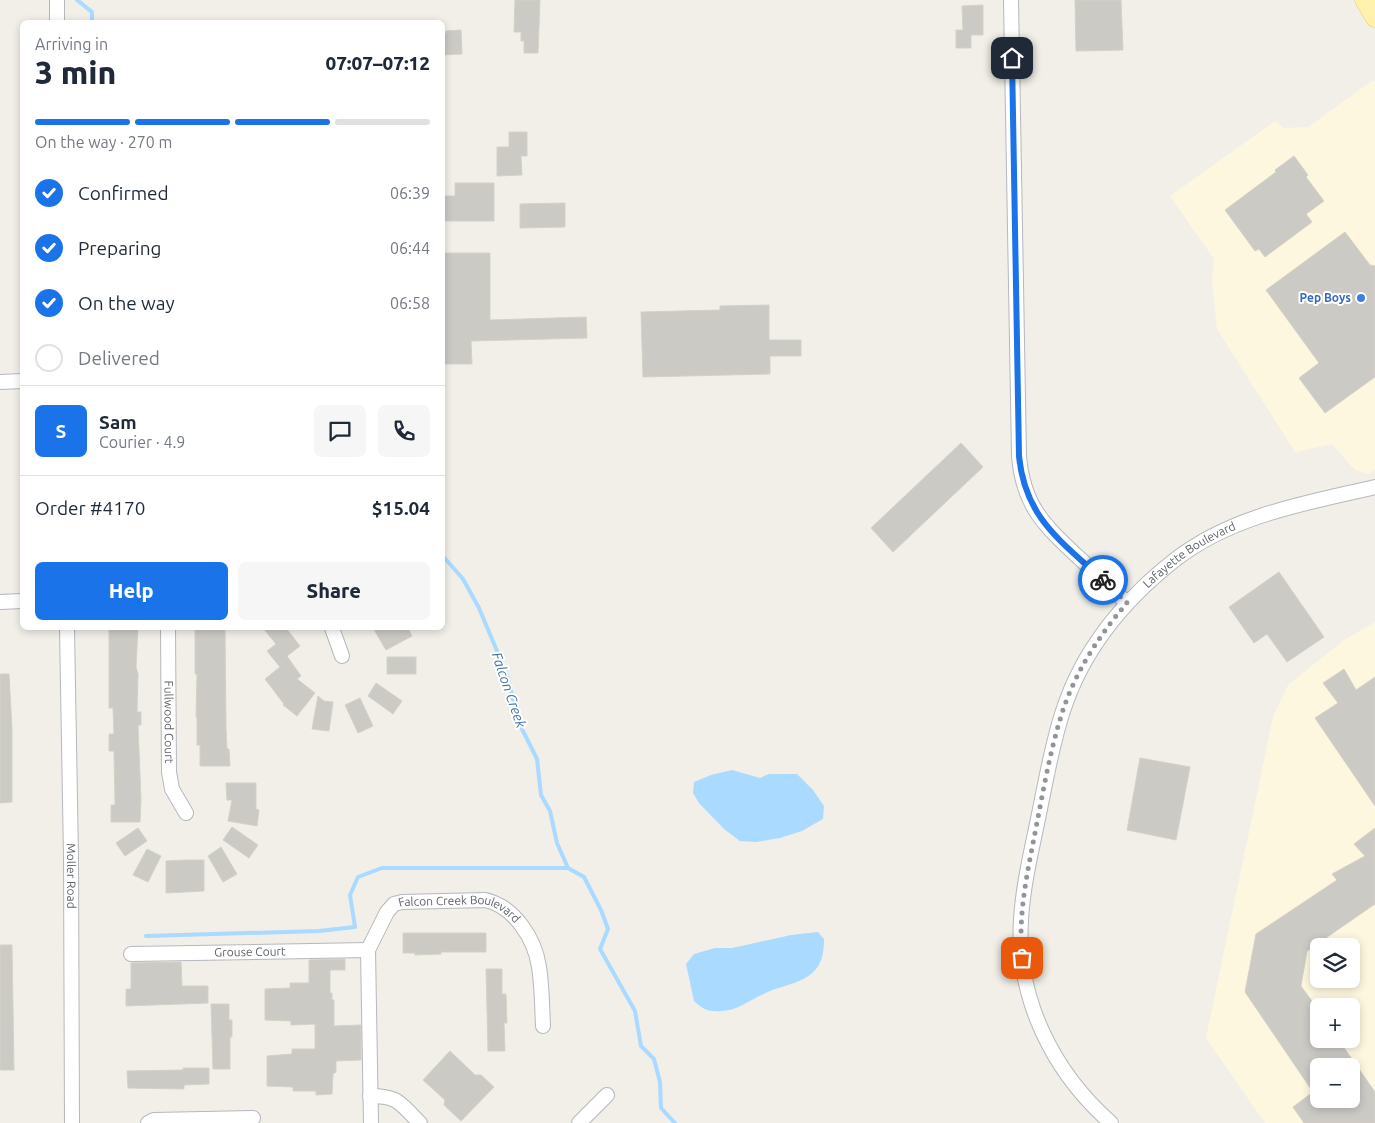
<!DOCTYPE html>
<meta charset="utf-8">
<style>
:root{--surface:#fff;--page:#f6f6f7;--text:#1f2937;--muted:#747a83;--line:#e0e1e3;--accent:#1a73e8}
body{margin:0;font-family:Ubuntu,sans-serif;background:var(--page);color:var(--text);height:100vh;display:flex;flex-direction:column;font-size:19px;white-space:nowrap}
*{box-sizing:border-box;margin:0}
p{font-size:16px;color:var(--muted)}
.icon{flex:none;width:28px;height:28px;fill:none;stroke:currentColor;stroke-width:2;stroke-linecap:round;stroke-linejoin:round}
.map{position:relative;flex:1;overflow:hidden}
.details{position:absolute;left:20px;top:20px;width:425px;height:610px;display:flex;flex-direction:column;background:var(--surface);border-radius:8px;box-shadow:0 2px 8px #0003}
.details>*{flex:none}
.buttons{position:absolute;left:1310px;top:938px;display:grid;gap:10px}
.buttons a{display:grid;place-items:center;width:50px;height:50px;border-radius:8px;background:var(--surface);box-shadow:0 2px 8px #0003;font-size:25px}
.pin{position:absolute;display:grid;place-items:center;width:42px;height:42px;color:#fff;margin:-21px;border-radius:10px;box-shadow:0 2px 8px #0006}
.courier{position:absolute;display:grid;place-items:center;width:50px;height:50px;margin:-25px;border:4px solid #1a73e8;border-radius:50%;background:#fff;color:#222;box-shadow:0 1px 6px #0007}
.overview em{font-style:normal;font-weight:800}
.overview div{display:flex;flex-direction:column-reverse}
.overview{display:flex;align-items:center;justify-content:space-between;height:85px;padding:0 15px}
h1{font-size:32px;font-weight:800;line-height:38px}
.bar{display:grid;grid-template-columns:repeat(4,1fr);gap:8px 5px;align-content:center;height:60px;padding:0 15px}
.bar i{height:6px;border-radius:4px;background:var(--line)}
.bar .active{background:var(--accent)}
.bar p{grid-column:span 4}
.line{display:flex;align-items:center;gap:12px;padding:0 15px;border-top:1px solid var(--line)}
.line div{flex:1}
.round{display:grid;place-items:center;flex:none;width:52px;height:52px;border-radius:8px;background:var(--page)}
ol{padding:0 15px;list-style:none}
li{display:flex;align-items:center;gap:15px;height:55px}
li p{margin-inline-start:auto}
li .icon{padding:5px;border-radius:50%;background:var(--accent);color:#fff;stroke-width:4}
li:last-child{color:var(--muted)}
li i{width:28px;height:28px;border:2px solid var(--line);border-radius:50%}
.action{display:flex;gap:10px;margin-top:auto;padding:10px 15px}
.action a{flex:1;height:58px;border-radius:8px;background:var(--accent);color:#fff;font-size:20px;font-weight:800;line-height:58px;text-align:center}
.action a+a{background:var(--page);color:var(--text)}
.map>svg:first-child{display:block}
.commercial{fill:#fef7e0;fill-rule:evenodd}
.water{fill:#aadaff}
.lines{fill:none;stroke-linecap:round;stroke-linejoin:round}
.stream{stroke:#aadaff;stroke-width:4}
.building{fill:#cccac5;stroke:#d6d1c6;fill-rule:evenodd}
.minor-casing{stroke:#b5b8bc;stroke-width:16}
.major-casing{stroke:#f2c960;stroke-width:19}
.minor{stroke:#fff;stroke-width:14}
.major{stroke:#fff2af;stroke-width:18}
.done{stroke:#929495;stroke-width:5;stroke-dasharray:0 9}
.route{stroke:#1a73e8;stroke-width:6}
.shop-dot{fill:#3f7fe0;stroke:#fff;stroke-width:2}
.labels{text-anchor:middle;stroke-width:4;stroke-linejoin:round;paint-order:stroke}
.shop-label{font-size:12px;font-weight:bold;fill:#366cbe;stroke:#fff;text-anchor:end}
.street-label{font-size:12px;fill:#5f6368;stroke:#fff}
.water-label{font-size:14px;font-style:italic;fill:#4174aa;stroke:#fff}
</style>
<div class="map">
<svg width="1375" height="1123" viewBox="0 0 1375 1123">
<rect width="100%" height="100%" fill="#f1efe8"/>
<!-- commercial -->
<g class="commercial">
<polygon points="1372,81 1375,81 1375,469 1369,474 1355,470 1332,444 1295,452 1217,329 1212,281 1214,259 1170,196 1275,121 1283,128 1308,127"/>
<path d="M 1375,622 L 1375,1123 L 1265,1123 L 1206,1038 L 1273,717 L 1288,685 L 1343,641 ZM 1319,946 L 1351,946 L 1351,979 L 1319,979 ZM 1319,1006 L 1351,1006 L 1351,1039 L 1319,1039 ZM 1319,1066 L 1351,1066 L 1351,1099 L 1319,1099 Z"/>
</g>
<!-- water -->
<g class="water">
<polygon points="732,770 760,778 769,774 797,774 813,790 824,806 823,819 802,831 780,838 756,842 740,841 724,829 699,803 693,793 694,782 711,775"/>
<path d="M 818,932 L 824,939 C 824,949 823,961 816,969 C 805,983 783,985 768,992 C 752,998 739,1010 722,1011 C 708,1012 704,1010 694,1001 L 686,964 L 694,954 L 715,948 L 732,948 L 791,935 Z"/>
</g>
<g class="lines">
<!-- stream -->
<g class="stream">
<polyline points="77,0 92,12 92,22"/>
<polyline points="442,555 463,579 479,608 507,675 519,723 537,759 541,795 550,811 557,843 568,868 584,877 601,910 608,929 600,949 635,1011 641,1046 654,1059 660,1082 661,1108 675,1123"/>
<polyline points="146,936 319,931 355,927 350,895 358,877 382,868 568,868"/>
</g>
</g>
<!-- building -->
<g class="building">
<polygon points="515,0 540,0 538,53 524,53 524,41 521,41 521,32 514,32"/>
<polygon points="1075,0 1121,0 1123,50 1076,51"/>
<polygon points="983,5 983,35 971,35 971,48 956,48 956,30 963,30 962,6"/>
<polygon points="461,30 462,54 442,55 442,33 446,33 446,31"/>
<polygon points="509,132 527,132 527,156 521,156 522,175 497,176 497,147 509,147"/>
<polygon points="1294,156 1308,175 1306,177 1324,201 1306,214 1312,222 1265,257 1259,249 1255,251 1225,210 1276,172 1275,170"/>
<polygon points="455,183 494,183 494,221 442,221 442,196 455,196"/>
<polygon points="565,203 565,227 520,228 520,204"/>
<polygon points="1345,232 1370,265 1375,266 1375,377 1325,413 1299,378 1319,363 1266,290"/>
<polygon points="442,253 490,253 490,320 586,317 587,338 471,341 472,364 442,364"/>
<polygon points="769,305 769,340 801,340 801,356 770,356 770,374 643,377 641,312 720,310 720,306"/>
<polygon points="961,443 983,467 893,552 871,528"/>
<polygon points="1279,572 1324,637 1287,662 1267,634 1254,643 1229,607"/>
<polygon points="109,628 138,628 136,667 138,674 137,712 141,712 141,725 138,725 141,799 140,822 111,822 111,805 115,805 114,751 109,751 109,734 114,734 113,708 109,708"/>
<polygon points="195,628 225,628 226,728 227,749 229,749 230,766 200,766 200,745 197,745 197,717 196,717 197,674 195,674"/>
<polygon points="263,628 286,628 300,646 287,656 301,676 297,679 315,693 297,716 283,705 284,704 265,679 280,667 267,651 276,644"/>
<polygon points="373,628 408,628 412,636 386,650"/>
<rect x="387" y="657" width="29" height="17"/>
<polygon points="1344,669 1356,690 1375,677 1375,806 1315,718 1338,703 1323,683"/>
<polygon points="0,674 9,674 12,729 12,802 0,803"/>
<polygon points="376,683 402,701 393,714 368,696"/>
<polygon points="318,696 324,701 333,702 329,731 312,729"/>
<polygon points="360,698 373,726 358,733 345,705"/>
<polygon points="1140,758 1190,767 1176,840 1127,830"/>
<polygon points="226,783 256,783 256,809 259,810 257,826 228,821 232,800 227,800"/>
<polygon points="232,827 258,845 249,858 223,840"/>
<polygon points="138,828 147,841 125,856 116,843"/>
<path d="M 1375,828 L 1375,904 L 1307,951 L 1301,986 L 1319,1011 L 1319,1039 L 1338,1039 L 1375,1092 L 1375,1123 L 1304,1123 L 1293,1107 L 1313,1092 L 1245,992 L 1256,934 L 1337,880 L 1332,874 L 1365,856 L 1354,844 ZM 1319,1066 L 1351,1066 L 1351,1099 L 1319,1099 Z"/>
<polygon points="221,847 237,874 223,882 208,856"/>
<polygon points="147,849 161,856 148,882 133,875"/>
<polygon points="187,860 204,860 204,891 166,893 166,861"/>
<polygon points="403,933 486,933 486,952 441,952 441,954 415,955 415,953 403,953"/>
<polygon points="0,945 12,945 14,1070 0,1070"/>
<polygon points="345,959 345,970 330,970 330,993 332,993 332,1000 334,1000 334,1026 361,1025 361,1060 336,1061 336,1072 333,1074 332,1094 316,1095 316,1091 293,1091 293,1087 267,1086 267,1056 292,1054 292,1049 315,1049 315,1024 291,1025 291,1021 265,1020 265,989 290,988 290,983 309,983 309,960"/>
<polygon points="181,962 182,986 208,986 208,1003 126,1006 126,989 131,989 131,963"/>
<polygon points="486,969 502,969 502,994 506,994 507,1023 504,1023 505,1051 488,1051"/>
<polygon points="211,1004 229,1004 229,1020 232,1020 232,1037 230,1037 230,1069 213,1069"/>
<polygon points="450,1051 475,1075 481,1075 494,1087 461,1121 444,1105 445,1100 423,1080"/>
<polygon points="183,1068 209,1068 209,1084 184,1085 184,1089 128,1088 127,1071 183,1070"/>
</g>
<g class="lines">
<defs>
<g id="minor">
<polyline points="57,0 57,22"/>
<path d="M 1011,0 L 1019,456 C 1023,505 1043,524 1077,556 C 1094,571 1111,587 1127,603"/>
<polyline points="0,382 22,381"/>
<polyline points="0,602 22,601"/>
<path id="s1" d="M 67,628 L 71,858 L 72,1123"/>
<path id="s2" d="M 168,628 L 169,772 L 172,789 L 186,813"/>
<polyline points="332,628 342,656"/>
<path id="s3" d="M 131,954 L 368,950"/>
<path d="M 370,1096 C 400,1096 400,1104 420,1123"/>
<polyline points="148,1123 154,1120 253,1118"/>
<path id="s4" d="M 371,1123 L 368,950 L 387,912 L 394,904 L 402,902 L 485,900 C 514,906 535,939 539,967 C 542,986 542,1006 543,1026"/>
<polyline points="579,1123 607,1095"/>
<path id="s5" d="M 1111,1123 C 1053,1072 1016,998 1021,920 C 1023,884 1032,849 1039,814 C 1046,780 1052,744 1063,711 C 1083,649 1126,598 1176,559 C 1233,515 1307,503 1375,487"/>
</g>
<polyline id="major" points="1364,0 1375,18"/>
</defs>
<!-- minor casing -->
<use href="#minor" class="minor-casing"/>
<!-- major casing -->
<use href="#major" class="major-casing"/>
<!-- minor -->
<use href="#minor" class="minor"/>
<!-- major -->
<use href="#major" class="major"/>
</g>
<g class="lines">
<!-- done -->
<path class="done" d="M 1022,958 C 1018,915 1027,874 1035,833 C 1043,792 1050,750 1063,710 C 1076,671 1100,634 1127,603 L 1103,580"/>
<!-- route -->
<path class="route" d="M 1012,58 L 1019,456 C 1025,518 1061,541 1103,580"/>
</g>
<!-- markers -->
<circle class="shop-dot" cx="1361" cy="298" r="5"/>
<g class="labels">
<!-- shop labels -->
<g class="shop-label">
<text x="1351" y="302">Pep Boys</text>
</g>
<!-- street labels -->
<g class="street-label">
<text dy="4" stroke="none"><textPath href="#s5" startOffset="649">Lafayette Boulevard</textPath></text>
<text dy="4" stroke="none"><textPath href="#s2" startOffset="94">Fullwood Court</textPath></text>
<text dy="4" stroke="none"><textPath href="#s1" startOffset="248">Moller Road</textPath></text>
<text dy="4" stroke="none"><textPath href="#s4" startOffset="294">Falcon Creek Boulevard</textPath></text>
<text dy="4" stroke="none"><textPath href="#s3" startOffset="119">Grouse Court</textPath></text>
</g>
<!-- water labels -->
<g class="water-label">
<text transform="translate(509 690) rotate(71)" y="5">Falcon Creek</text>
</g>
</g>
</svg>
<div class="buttons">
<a><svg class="icon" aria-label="layers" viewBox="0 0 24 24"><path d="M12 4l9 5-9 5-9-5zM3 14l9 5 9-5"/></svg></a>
<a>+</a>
<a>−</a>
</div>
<div class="pin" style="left:1022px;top:958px;background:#ea580c"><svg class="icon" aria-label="bag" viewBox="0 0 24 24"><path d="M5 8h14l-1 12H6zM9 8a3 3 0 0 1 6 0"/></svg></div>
<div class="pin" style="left:1012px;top:58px;background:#1f2937"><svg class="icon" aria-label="home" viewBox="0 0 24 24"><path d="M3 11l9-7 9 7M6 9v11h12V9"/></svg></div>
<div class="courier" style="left:1103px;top:580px"><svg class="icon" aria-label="bike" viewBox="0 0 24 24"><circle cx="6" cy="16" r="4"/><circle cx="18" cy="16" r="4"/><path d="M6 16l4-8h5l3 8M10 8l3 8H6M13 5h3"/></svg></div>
<section class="details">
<div class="overview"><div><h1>3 min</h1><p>Arriving in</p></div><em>07:07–07:12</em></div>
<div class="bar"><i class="active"></i><i class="active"></i><i class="active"></i><i></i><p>On the way · 270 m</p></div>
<ol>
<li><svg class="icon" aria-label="check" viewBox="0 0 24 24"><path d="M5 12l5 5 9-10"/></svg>Confirmed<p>06:39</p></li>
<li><svg class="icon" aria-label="check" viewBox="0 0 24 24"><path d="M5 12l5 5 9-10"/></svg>Preparing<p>06:44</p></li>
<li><svg class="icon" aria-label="check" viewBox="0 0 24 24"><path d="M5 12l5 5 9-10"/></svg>On the way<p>06:58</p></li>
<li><i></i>Delivered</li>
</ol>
<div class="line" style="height:90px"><b class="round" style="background:var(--accent);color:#fff">S</b><div><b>Sam</b><p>Courier · 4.9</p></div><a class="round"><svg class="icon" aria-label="chat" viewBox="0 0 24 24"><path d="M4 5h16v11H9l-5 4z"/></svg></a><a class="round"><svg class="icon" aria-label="phone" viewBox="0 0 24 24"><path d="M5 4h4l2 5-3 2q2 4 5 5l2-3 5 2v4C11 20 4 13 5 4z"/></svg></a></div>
<div class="line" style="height:65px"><div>Order #4170</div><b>$15.04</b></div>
<div class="action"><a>Help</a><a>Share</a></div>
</section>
</div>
